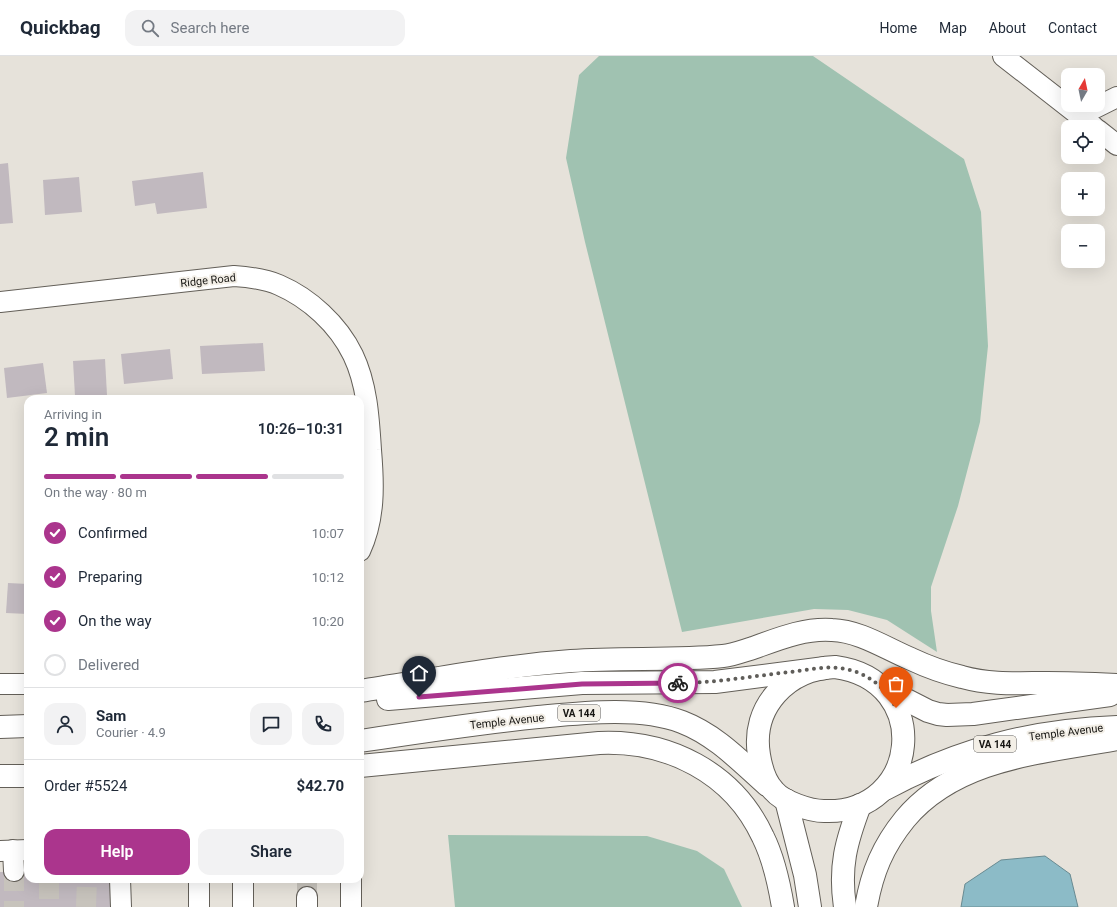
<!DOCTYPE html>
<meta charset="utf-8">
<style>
:root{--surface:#fff;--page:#f2f2f3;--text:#1f2937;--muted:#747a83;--line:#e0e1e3;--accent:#ab358d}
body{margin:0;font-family:Roboto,sans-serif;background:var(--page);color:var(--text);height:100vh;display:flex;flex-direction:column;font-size:15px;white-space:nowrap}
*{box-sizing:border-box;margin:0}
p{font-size:13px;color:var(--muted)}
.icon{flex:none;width:22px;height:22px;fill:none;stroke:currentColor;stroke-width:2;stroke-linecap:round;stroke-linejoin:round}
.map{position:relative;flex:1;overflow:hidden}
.drawer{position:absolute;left:24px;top:339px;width:340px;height:488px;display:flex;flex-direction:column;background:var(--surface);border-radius:12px;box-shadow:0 4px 16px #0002}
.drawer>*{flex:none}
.needle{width:26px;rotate:9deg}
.buttons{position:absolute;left:1061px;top:12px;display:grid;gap:8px}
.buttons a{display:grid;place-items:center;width:44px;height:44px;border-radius:8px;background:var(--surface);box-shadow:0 4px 16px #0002;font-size:20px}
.pin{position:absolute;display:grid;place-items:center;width:34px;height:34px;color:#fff;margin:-41px -17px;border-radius:50% 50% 50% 0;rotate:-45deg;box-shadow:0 0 4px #0007}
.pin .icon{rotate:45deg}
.courier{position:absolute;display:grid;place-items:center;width:40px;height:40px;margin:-20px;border:3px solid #ab358d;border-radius:50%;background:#fff;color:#222;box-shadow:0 1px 5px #0007}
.summary em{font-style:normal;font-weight:600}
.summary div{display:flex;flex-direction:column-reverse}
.summary{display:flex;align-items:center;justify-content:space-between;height:68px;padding:0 20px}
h1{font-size:26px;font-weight:600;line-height:30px}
.bar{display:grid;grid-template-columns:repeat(4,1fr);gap:6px 4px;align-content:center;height:48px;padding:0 20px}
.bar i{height:5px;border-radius:3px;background:var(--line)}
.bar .selected{background:var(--accent)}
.bar p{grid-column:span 4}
.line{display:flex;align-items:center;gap:10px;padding:0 20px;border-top:1px solid var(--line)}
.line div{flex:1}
.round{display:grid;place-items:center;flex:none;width:42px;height:42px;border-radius:12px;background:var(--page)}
ol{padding:0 20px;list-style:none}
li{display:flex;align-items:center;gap:12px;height:44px}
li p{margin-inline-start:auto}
li .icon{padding:4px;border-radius:50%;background:var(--accent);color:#fff;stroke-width:4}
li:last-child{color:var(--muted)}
li i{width:22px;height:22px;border:2px solid var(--line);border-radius:50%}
.button{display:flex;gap:8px;margin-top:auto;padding:8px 20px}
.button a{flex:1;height:46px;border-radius:12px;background:var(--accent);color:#fff;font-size:16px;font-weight:600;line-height:46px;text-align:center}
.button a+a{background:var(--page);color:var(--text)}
header{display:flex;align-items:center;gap:24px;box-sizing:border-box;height:56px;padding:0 20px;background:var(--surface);border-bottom:1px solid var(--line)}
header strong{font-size:19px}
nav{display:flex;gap:22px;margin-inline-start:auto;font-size:14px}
.search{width:280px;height:36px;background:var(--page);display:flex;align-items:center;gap:10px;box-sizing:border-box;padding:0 14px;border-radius:12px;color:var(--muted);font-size:15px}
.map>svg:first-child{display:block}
.green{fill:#a0c2b1}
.water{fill:#8cbbc7;stroke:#698a91}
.building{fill:#c1b9bf}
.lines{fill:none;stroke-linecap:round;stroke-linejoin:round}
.minor-tunnel{stroke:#c7c3bc;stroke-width:20;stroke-dasharray:20 10;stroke-linecap:butt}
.minor-casing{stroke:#635f58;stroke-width:22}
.major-casing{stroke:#635f58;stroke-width:24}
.highway-casing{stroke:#635f58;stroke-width:24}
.minor{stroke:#fff;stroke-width:20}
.major{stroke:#fff;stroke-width:22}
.highway{stroke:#fff;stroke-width:22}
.done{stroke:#5f5d59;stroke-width:4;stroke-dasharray:0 7.2}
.route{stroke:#ab358d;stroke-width:5}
.labels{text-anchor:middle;stroke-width:4;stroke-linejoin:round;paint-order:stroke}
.shield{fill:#f3efe7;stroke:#595753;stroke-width:1}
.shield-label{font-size:10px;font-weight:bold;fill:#171613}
.street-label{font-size:11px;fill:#171613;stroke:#f3efe7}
</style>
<header>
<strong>Quickbag</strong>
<div class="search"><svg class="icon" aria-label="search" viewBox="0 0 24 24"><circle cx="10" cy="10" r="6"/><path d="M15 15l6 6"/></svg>Search here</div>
<nav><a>Home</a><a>Map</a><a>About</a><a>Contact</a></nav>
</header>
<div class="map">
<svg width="1117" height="851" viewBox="0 0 1117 851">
<rect width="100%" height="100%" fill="#e6e2da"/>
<!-- green -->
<g class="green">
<polygon points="599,0 813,0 964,103 981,156 988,290 980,366 958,450 931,531 931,555 937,596 887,564 848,554 814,553 682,576 585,186 566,102 579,19"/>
<polygon points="448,779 647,780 697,795 724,813 742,851 455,851"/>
</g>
<!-- water -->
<polygon class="water" points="1045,800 1070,818 1078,851 961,851 965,828 1001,804"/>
<!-- building -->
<g class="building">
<polygon points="8,107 13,167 0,168 0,108"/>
<polygon points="203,116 207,152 157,158 155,147 135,150 132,125"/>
<polygon points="79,121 82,156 45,159 43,124"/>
<polygon points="263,287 265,315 202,318 200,290"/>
<polygon points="170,293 173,323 124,328 121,298"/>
<polygon points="105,303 107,339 75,340 73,305"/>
<polygon points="43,307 47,337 7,342 4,312"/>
<polygon points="8,527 28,528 28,558 6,557"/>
<polygon points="28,815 28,823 113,823 113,851 0,851 0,816"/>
</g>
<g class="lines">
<!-- minor-tunnel -->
<g class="minor-tunnel">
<polyline points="14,815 14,851"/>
<polyline points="49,823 49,851"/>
<polyline points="307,823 307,841"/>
<polyline points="86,851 87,823"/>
</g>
<defs>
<g id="minor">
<polyline points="1003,0 1094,71"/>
<polyline points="1079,60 1117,41"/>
<polyline points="1098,74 1117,89"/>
<path d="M 0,246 L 234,220 C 249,221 265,223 279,229 C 309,242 338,268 353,299 C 367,328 369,362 371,394 C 374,429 375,463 360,495"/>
<polyline points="0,628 28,628"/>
<polyline points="13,794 14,815"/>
<polyline points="0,795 28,794"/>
<polyline points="120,823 121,851"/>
<polyline points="351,823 351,851"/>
<polyline points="199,851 199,823"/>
<polyline points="243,851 243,823"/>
<polyline points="307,851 307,841"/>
</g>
<g id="major">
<path d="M 835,611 C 934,624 921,759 824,755 C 810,755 783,746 774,735 C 765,726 761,711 759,699 C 751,651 787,613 835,611 Z"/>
<polyline points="883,632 928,655 938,658 947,659 973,658 1110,639"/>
<path d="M 360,635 C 430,624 501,610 571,605 C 622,601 673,605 723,600 C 733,599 743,595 753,592 C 778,583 804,572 832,574 C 860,575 885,592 911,603 C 928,611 945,617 962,621 C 991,629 1018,627 1047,627 C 1070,627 1094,628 1117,629"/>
<polyline points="388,643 582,627 715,626 825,612"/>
<polyline points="0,671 28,670"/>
<path d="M 360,685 C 419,676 478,667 538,661 C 581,657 641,650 682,666 C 716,679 741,706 767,729"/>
<polyline points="0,720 28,720"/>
<path d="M 885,733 C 959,693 1033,674 1117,671"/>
</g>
<g id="highway">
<path d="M 360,710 L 599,687 C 668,684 733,716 763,781 C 774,803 779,827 783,851"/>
<polyline points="786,744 805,819 810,851"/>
<path d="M 845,851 C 839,811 846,786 860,749"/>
<path d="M 866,851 C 872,816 883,790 905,763 C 957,701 1043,697 1117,683"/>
</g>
</defs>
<!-- minor casing -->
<use href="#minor" class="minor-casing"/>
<!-- major casing -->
<use href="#major" class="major-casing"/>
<!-- highway casing -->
<use href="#highway" class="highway-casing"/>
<!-- minor -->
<use href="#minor" class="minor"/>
<!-- major -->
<use href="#major" class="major"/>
<!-- highway -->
<use href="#highway" class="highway"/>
</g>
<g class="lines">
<!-- done -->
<path class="done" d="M 678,627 C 716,627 753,620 790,616 C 808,614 827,609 845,613 C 868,617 886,632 896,652"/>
<!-- route -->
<polyline class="route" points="419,641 582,628 678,627"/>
</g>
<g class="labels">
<!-- shield labels -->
<g class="shield">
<rect x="558" y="649" width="42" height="16" rx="3"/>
<rect x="974" y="680" width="42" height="16" rx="3"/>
</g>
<g class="shield-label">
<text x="579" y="661">VA 144</text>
<text x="995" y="692">VA 144</text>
</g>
<!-- street labels -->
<g class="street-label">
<text transform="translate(208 224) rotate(-6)" y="4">Ridge Road</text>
<text transform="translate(507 665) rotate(-6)" y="4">Temple Avenue</text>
<text transform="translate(1066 676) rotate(-7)" y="4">Temple Avenue</text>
</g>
</g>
</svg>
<div class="buttons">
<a><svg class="needle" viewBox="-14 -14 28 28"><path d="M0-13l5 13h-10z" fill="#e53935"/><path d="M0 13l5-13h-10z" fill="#747a83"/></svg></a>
<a><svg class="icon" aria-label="locate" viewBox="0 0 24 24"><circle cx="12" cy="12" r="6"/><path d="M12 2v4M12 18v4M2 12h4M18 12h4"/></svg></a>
<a>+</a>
<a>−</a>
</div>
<div class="pin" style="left:896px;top:652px;background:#ea580c"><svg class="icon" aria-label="bag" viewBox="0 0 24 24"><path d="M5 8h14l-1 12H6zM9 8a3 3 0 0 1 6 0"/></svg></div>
<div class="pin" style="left:419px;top:641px;background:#1f2937"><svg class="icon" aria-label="home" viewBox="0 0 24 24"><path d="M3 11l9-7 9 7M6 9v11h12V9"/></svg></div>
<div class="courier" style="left:678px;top:627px"><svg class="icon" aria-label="bike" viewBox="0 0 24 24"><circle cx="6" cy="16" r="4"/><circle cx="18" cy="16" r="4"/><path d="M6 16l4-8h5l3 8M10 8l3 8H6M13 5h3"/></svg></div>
<section class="drawer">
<div class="summary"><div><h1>2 min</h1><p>Arriving in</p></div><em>10:26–10:31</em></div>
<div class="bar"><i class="selected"></i><i class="selected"></i><i class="selected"></i><i></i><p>On the way · 80 m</p></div>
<ol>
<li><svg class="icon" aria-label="check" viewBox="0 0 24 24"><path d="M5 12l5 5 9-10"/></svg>Confirmed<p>10:07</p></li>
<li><svg class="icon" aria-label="check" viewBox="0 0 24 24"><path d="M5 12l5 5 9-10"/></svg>Preparing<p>10:12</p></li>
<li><svg class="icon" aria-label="check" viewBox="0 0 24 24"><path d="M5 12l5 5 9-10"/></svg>On the way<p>10:20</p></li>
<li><i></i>Delivered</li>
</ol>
<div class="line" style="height:72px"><a class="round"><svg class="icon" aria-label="person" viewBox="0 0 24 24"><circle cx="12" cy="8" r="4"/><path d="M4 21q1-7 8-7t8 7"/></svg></a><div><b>Sam</b><p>Courier · 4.9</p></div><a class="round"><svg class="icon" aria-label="chat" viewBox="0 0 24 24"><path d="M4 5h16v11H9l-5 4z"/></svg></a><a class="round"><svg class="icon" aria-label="phone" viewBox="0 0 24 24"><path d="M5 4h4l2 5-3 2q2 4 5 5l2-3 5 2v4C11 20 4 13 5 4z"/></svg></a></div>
<div class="line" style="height:52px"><div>Order #5524</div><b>$42.70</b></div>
<div class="button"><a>Help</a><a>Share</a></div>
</section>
</div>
